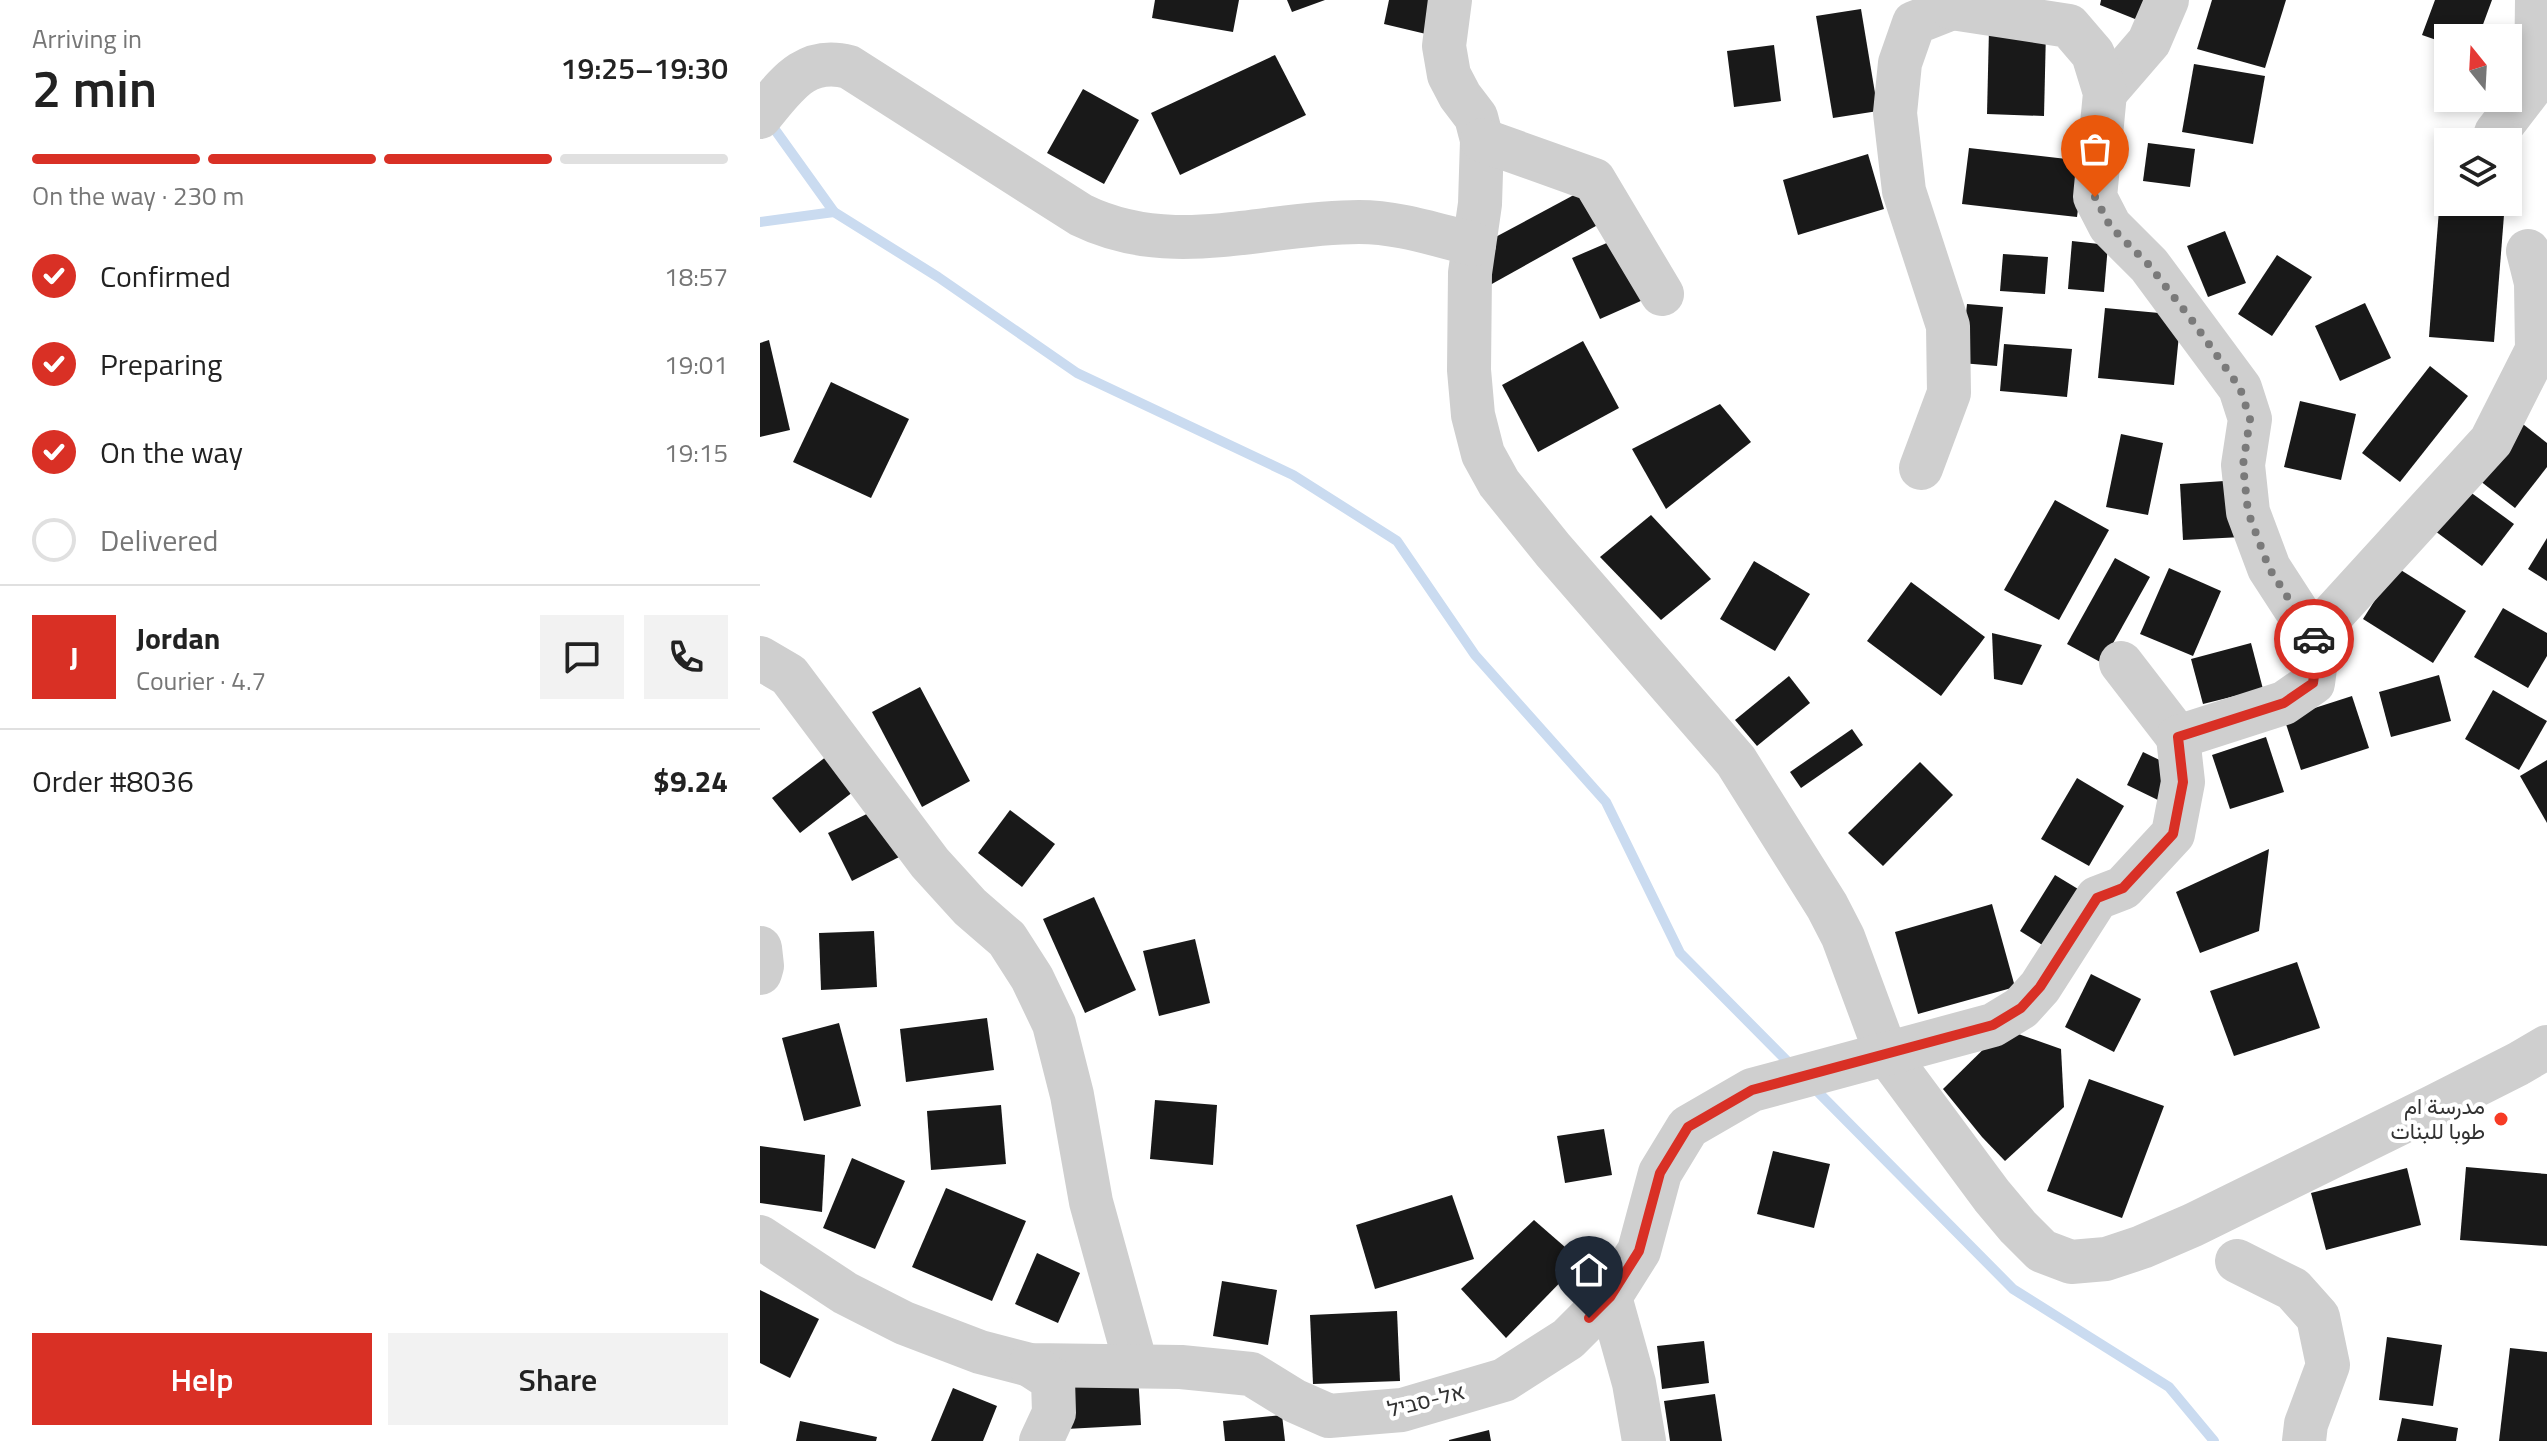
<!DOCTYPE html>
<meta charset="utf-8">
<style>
:root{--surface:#fff;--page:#f2f2f2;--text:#222;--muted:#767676;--line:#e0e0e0;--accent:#d93025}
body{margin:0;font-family:"Titillium Web",Vazirmatn,Heebo,sans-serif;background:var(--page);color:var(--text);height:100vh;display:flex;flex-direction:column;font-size:30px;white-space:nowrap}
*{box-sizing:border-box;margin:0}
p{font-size:26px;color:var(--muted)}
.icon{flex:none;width:44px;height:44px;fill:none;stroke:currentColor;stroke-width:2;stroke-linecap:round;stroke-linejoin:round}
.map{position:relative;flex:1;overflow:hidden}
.panel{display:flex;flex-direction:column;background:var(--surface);width:760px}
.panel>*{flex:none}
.needle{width:52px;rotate:342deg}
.controls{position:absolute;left:1674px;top:24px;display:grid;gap:16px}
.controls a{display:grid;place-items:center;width:88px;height:88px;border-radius:0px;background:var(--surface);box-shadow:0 4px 12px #0003;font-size:40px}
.pin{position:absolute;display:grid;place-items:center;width:68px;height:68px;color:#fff;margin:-82px -34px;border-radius:50% 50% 50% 0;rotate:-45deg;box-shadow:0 0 8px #0007}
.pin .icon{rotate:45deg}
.courier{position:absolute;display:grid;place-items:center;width:80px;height:80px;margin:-40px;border:6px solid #d93025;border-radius:50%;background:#fff;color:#222;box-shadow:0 2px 10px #0007}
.head em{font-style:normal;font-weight:600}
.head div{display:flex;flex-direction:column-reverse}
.head{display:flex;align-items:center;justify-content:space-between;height:136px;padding:0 32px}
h1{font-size:52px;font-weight:600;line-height:60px}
.bar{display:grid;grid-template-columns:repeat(4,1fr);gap:12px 8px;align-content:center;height:96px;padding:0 32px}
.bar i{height:10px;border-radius:6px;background:var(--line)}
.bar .current{background:var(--accent)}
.bar p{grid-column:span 4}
.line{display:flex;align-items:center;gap:20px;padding:0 32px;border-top:2px solid var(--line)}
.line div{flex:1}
.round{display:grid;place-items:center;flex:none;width:84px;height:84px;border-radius:0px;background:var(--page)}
ol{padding:0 32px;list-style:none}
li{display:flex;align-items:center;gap:24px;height:88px}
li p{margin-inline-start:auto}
li .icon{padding:8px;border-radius:50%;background:var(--accent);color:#fff;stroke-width:4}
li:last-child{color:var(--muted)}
li i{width:44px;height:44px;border:4px solid var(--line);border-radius:50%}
.action{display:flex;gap:16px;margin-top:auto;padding:16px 32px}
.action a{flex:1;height:92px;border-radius:0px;background:var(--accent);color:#fff;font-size:32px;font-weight:600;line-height:92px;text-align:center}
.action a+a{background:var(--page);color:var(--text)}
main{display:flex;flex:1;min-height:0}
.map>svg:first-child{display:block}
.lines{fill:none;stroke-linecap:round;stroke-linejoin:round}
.stream{stroke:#cadbf0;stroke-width:10}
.building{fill:#191919}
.minor{stroke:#cfcfcf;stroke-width:44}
.done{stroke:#7a7a7a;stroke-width:8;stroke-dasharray:0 14.4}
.route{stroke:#d93025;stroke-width:10}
.poi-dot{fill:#f73b25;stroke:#fff;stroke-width:3}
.labels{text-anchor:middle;stroke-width:8;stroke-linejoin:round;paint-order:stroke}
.poi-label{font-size:22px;fill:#323232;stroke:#fff;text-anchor:end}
.street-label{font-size:22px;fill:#323232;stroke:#fff}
</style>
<main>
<section class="panel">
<div class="head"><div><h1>2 min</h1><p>Arriving in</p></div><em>19:25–19:30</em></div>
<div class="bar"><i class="current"></i><i class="current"></i><i class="current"></i><i></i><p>On the way · 230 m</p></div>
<ol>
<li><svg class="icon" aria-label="check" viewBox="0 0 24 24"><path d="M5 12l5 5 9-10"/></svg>Confirmed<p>18:57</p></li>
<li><svg class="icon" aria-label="check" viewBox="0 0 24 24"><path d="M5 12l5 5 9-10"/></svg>Preparing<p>19:01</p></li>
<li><svg class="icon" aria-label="check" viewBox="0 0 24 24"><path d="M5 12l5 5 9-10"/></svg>On the way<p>19:15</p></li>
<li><i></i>Delivered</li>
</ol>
<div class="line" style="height:144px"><b class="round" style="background:var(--accent);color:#fff">J</b><div><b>Jordan</b><p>Courier · 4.7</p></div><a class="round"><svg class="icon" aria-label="chat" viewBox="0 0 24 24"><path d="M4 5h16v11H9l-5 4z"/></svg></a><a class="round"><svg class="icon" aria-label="phone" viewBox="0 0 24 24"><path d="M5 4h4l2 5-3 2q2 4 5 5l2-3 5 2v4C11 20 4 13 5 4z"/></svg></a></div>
<div class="line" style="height:104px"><div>Order #8036</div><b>$9.24</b></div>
<div class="action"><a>Help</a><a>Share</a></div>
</section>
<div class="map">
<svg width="1787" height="1441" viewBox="0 0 1787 1441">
<rect width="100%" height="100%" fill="#fff"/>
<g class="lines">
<!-- stream -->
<g class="stream">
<polyline points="8,120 74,212 178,277 317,373 533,475 637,541 715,655 846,802 920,953 1034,1068"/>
<polyline points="0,222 74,212"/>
<polyline points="1051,1085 1253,1289 1409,1387 1454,1441"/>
</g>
</g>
<!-- building -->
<g class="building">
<polygon points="395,0 479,0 473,32 392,18"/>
<polygon points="527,0 565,0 532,12"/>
<polygon points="629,0 674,0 666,34 624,24"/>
<polygon points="1341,0 1394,0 1385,23 1340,5"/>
<polygon points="1452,0 1526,0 1505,68 1437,49"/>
<polygon points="1675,0 1732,0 1718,38 1688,38 1688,44 1662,35"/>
<polygon points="1101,9 1118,111 1073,118 1056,16"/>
<polygon points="1229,29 1286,30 1284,116 1227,114"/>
<polygon points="1014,45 1021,101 974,107 967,51"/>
<polygon points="515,55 546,115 420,175 391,113"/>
<polygon points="1434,64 1505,76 1493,144 1422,132"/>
<polygon points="323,89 379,120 344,184 287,153"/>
<polygon points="1388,143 1435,149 1430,187 1383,181"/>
<polygon points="1209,148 1324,161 1317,217 1202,204"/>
<polygon points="1108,154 1124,209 1038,235 1023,180"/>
<polygon points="825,189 843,222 730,285 715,248"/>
<polygon points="1679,210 1744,215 1734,342 1669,337"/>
<polygon points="1465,231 1486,283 1448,297 1427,246"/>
<polygon points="863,236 892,296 840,319 812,258"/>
<polygon points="1312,241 1348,245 1344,292 1308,289"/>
<polygon points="1243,254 1288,257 1285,294 1240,291"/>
<polygon points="1517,255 1552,277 1512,336 1478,314"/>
<polygon points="1605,303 1631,358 1580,381 1555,326"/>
<polygon points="1207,304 1243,307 1237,366 1201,363"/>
<polygon points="1345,308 1421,315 1414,385 1338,378"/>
<polygon points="9,340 30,430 0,437 0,343"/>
<polygon points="823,341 859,408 778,452 742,385"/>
<polygon points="1244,344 1312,349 1307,397 1240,391"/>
<polygon points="1670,366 1708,396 1640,482 1602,453"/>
<polygon points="71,382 149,419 111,498 33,462"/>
<polygon points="1540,401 1596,414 1581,480 1524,467"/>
<polygon points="960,404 991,442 906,509 872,449"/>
<polygon points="1759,421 1787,443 1787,467 1755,508 1715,477"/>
<polygon points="1361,434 1403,443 1388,515 1346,507"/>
<polygon points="1479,480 1482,537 1423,540 1420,484"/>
<polygon points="1702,486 1754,524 1722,566 1671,528"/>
<polygon points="1295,500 1349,530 1299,620 1244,590"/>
<polygon points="891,515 951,579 901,620 840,557"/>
<polygon points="1787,538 1787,581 1768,569"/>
<polygon points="1355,558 1390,577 1342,663 1307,644"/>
<polygon points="994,561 1050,594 1015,651 960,619"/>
<polygon points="1636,567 1706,611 1673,663 1603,619"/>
<polygon points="1409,568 1461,591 1433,656 1380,634"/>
<polygon points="1151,582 1225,637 1181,696 1107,641"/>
<polygon points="1743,608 1787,633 1787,656 1768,688 1714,657"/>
<polygon points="1232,633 1282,645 1262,685 1234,679"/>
<polygon points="1491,643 1503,689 1443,704 1431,659"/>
<polygon points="1679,675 1691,721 1631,737 1619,692"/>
<polygon points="1029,676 1050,703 997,746 975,720"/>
<polygon points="160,687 210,781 162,807 112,712"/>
<polygon points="1733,690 1787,721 1759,770 1705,739"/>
<polygon points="1592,696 1609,748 1541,770 1524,718"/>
<polygon points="1092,729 1103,745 1041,788 1030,772"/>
<polygon points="1506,737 1524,792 1470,809 1452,755"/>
<polygon points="1383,752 1416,768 1400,801 1367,785"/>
<polygon points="71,753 98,788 40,833 12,798"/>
<polygon points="1787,760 1787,823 1760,776"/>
<polygon points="1160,762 1193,795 1123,866 1088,833"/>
<polygon points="1317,778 1364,806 1329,866 1281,839"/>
<polygon points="123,806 147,853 92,881 68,833"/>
<polygon points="250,810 295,844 262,887 218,853"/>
<polygon points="1509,849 1499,931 1440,953 1416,892"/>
<polygon points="1295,875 1323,892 1287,948 1260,931"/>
<polygon points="334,897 376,990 325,1013 283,919"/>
<polygon points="1232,904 1255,987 1158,1014 1135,932"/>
<polygon points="114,931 117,987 61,990 59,933"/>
<polygon points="435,939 450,1003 399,1016 383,951"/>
<polygon points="1537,962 1560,1028 1474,1056 1450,991"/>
<polygon points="1331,974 1381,999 1354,1052 1305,1027"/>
<polygon points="227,1018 234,1070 146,1082 140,1029"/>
<polygon points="79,1023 101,1106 44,1121 22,1038"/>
<polygon points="1244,1029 1301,1049 1304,1107 1245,1161 1222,1137 1183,1089"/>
<polygon points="1329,1079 1404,1106 1362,1218 1287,1191"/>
<polygon points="395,1100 457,1105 453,1165 390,1159"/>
<polygon points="241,1105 246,1164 171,1170 167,1111"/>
<polygon points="844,1129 852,1175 805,1183 797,1136"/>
<polygon points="0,1146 65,1155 62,1212 0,1203"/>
<polygon points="1013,1151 1070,1164 1054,1228 997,1214"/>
<polygon points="92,1158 145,1181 115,1249 63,1228"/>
<polygon points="1706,1167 1787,1174 1787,1246 1700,1240"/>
<polygon points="1647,1168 1661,1225 1566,1250 1551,1193"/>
<polygon points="186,1188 266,1221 232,1301 152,1267"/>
<polygon points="692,1195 714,1259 615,1289 596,1225"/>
<polygon points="774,1220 821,1261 746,1338 701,1289"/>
<polygon points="277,1253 320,1273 298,1323 255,1304"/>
<polygon points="462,1281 517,1290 508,1345 453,1336"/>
<polygon points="0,1290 59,1319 30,1378 0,1363"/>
<polygon points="637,1311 640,1381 553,1384 550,1315"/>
<polygon points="1627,1337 1682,1345 1673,1406 1619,1400"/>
<polygon points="944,1341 949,1383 902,1389 897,1346"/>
<polygon points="1750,1348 1787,1352 1787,1441 1739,1441"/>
<polygon points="378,1374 381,1425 306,1429 304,1377"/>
<polygon points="193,1388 237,1406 223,1441 171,1441"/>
<polygon points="955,1394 962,1441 910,1441 904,1401"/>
<polygon points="522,1415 525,1441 465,1441 463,1421"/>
<polygon points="1642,1418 1698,1428 1696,1441 1637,1441"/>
<polygon points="40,1421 117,1437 116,1441 36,1441"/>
<polygon points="729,1430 731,1441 689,1441 689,1440"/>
</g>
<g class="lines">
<!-- minor -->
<g class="minor">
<polyline points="690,0 684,46 689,75 700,96 716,117 722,140 720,204 710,273 709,370 713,415 723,454 739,483 793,550 976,761 1067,906 1083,937 1126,1053 1232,1196 1258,1227 1282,1251 1311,1262 1346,1259 1382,1247 1433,1225 1673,1107 1758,1064 1787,1047"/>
<polyline points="1345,93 1389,42 1407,0"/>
<path d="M 0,117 C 25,87 44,55 89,67 L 321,215 C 413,260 503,222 599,222 C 639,222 676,235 714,244"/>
<polyline points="1736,133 1776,81 1777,0"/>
<polyline points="722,140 834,180 902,294"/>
<polyline points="1161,468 1189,393 1188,326 1144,191 1135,113 1140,63 1154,23 1192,8"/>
<polyline points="1553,636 1731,441 1777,350 1776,283 1768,251"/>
<polyline points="0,658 29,675 170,863 210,907 247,939 272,978 294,1024 312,1095 331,1202 376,1365"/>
<polyline points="1361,663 1418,737"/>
<polyline points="0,948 2,966 0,973"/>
<polyline points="0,1237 85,1293 144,1323 220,1352 270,1365 421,1367 491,1374 535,1401 569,1416 642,1410 744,1380 808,1339 850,1297 879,1251 900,1173 928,1127 992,1090 1233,1025 1261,1008 1280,987 1337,898 1363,888 1413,834 1423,782 1418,737 1524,703 1553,683 1557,653 1553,636 1509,568 1488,512 1483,465 1490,419 1480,388 1389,265 1350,226 1335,197 1345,93 1333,54 1309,26 1192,8"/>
<polyline points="1477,1261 1533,1289 1558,1317 1568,1365 1546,1424 1544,1441"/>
<polyline points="850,1297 874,1383 884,1441"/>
<polyline points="270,1365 293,1380 294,1413 281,1441"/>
</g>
</g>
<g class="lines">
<!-- done -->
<polyline class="done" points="1335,197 1350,226 1389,265 1431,319 1480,388 1490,419 1483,465 1488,512 1509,568 1554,639"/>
<!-- route -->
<polyline class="route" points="829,1318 850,1297 879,1251 900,1173 928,1127 992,1090 1233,1025 1261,1008 1280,987 1337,898 1363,888 1413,834 1423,782 1418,737 1524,703 1553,683 1557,653 1554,639"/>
</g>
<!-- markers -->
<circle class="poi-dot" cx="1741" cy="1119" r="8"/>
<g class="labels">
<!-- poi labels -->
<g class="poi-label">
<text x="1725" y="1114">مدرسة ام<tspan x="1725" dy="25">طوبا للبنات</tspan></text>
</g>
<!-- street labels -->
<g class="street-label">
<text transform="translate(666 1400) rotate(-14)" y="8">אל-סביל</text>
</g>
</g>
</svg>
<div class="controls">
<a><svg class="needle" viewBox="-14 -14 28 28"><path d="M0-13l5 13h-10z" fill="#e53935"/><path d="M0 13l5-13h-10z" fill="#767676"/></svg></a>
<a><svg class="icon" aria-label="layers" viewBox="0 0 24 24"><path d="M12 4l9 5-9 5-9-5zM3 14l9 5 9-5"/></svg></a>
</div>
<div class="pin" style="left:1335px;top:197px;background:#ea580c"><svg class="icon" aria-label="bag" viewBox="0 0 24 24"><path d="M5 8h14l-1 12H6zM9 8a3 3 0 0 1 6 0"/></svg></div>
<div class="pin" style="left:829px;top:1318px;background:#1f2937"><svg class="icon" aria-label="home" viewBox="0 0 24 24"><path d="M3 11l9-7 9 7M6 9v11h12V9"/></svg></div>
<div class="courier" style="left:1554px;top:639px"><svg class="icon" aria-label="car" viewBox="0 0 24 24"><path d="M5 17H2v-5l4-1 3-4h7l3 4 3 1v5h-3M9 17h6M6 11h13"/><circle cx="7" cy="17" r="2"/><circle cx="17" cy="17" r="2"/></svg></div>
</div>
</main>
